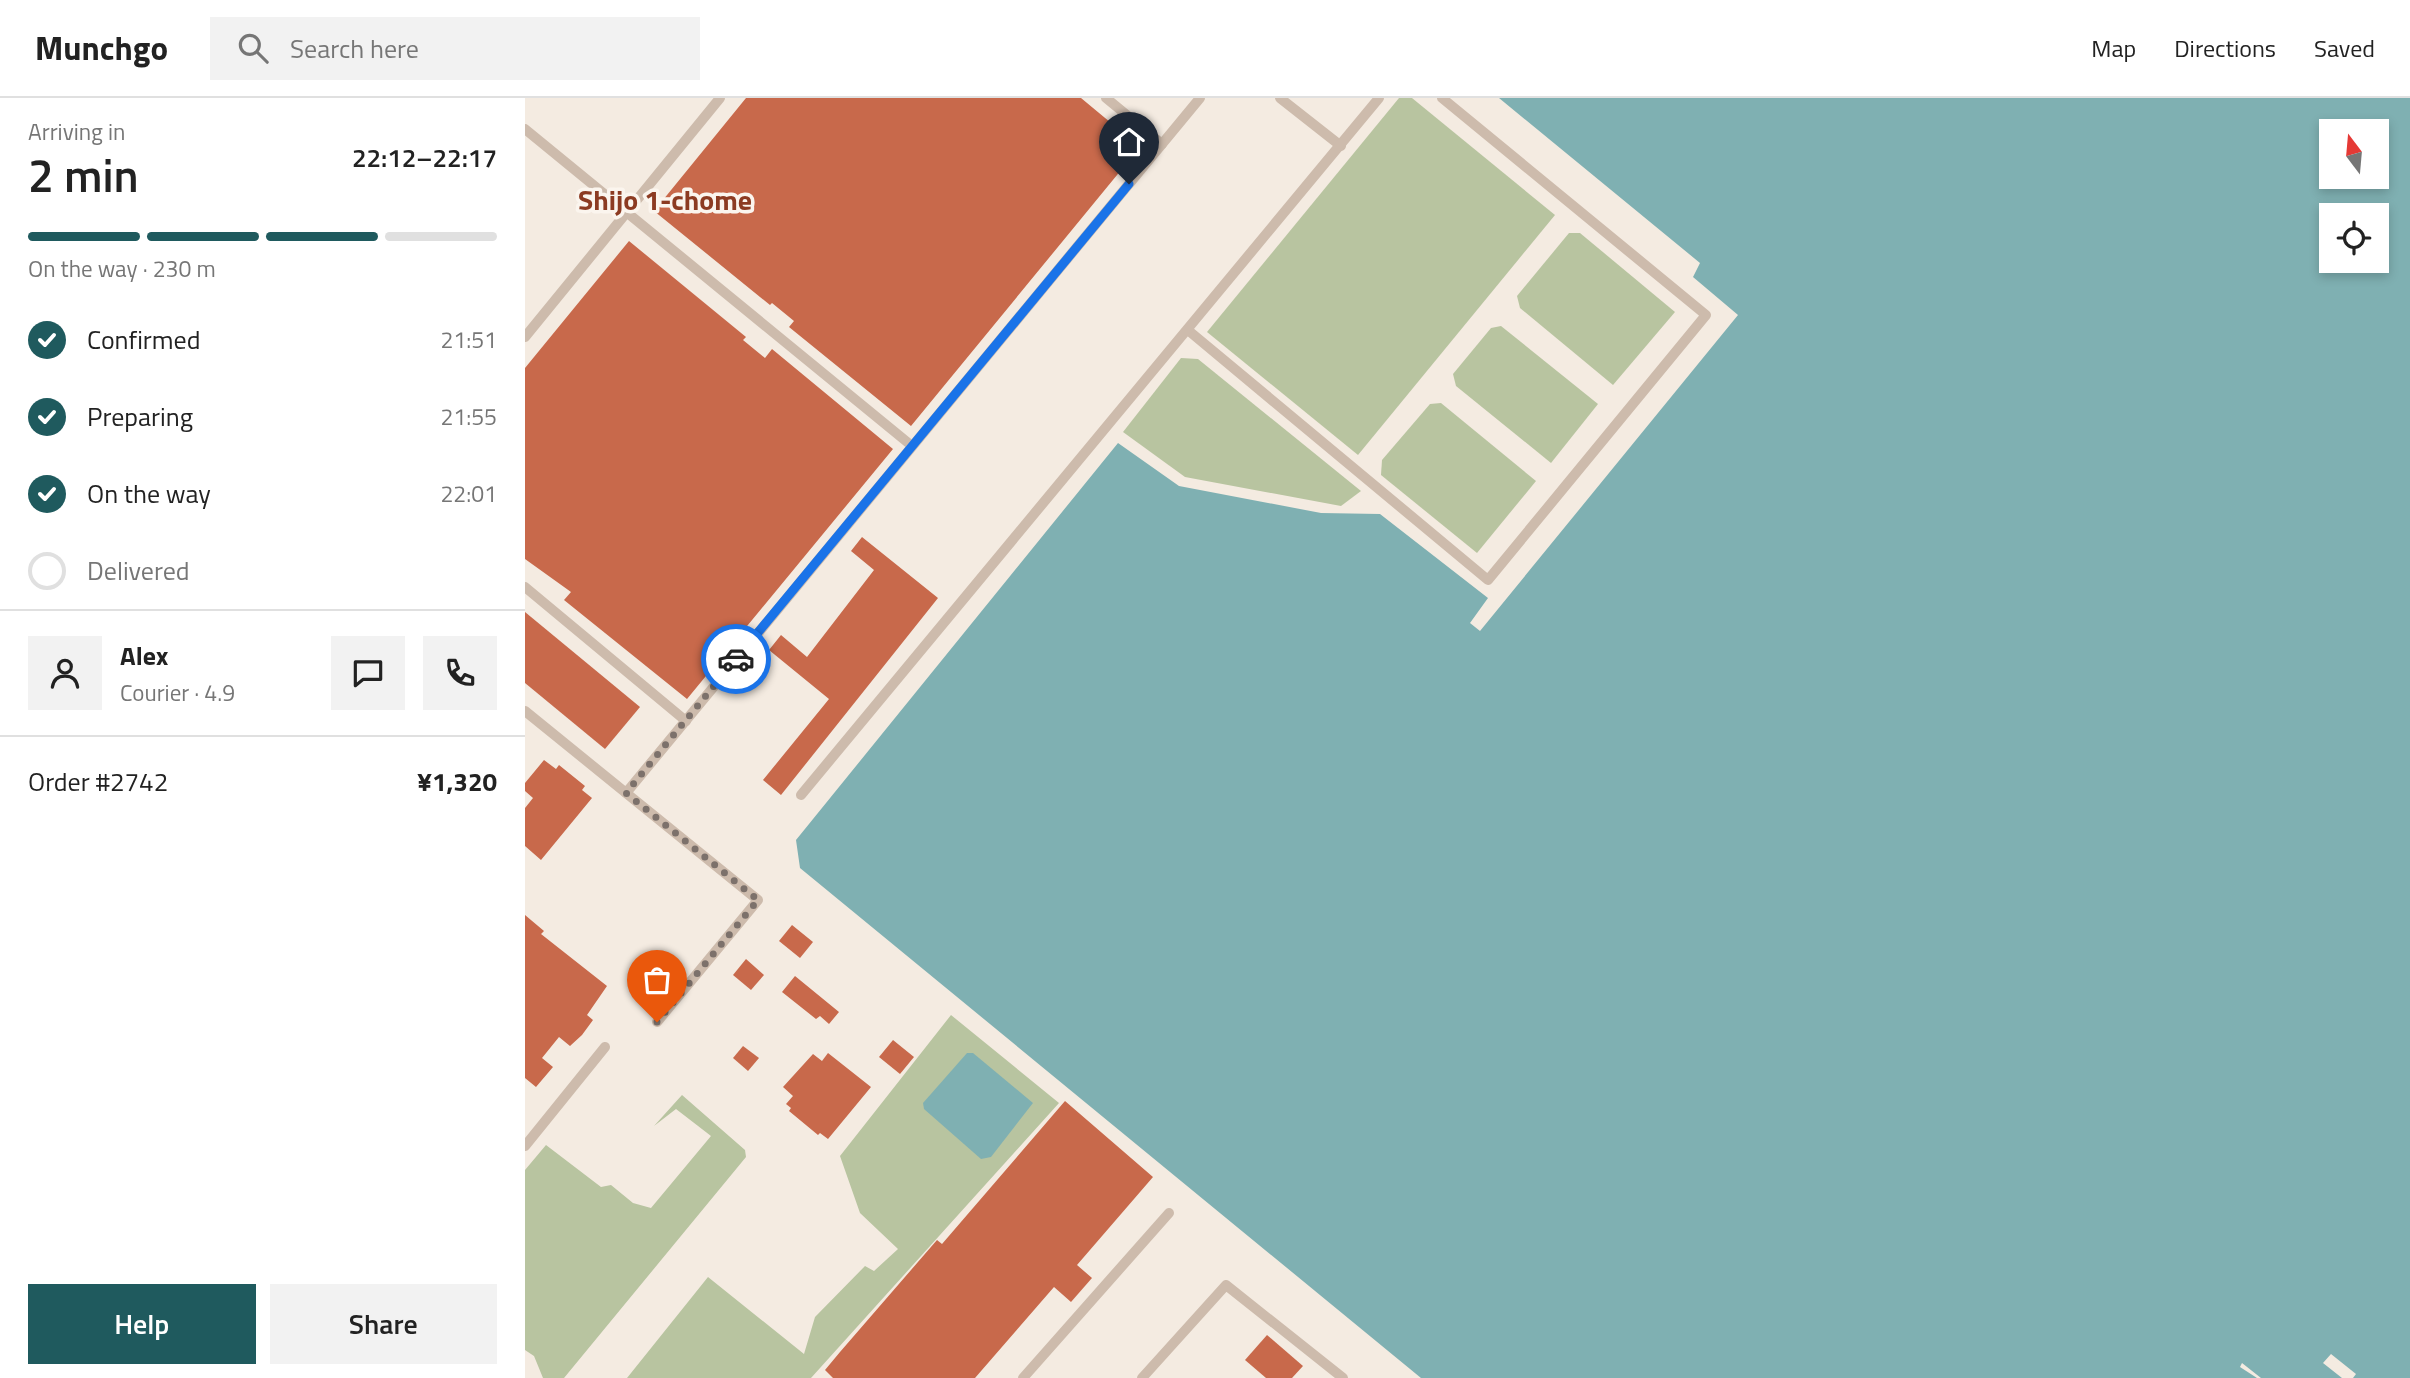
<!DOCTYPE html>
<meta charset="utf-8">
<style>
:root{--surface:#fff;--page:#f2f2f2;--text:#222;--muted:#767676;--line:#e0e0e0;--accent:#1f5a5e}
body{margin:0;font-family:"Titillium Web",sans-serif;background:var(--page);color:var(--text);height:100vh;display:flex;flex-direction:column;font-size:26px;white-space:nowrap}
*{box-sizing:border-box;margin:0}
p{font-size:23px;color:var(--muted)}
.icon{flex:none;width:38px;height:38px;fill:none;stroke:currentColor;stroke-width:2;stroke-linecap:round;stroke-linejoin:round}
.map{position:relative;flex:1;overflow:hidden}
.side{display:flex;flex-direction:column;background:var(--surface);width:525px}
.side>*{flex:none}
.needle{width:46px;rotate:344deg}
.fabs{position:absolute;left:1794px;top:21px;display:grid;gap:14px}
.fabs a{display:grid;place-items:center;width:70px;height:70px;border-radius:0px;background:var(--surface);box-shadow:0 4px 10px #0003;font-size:35px}
.pin{position:absolute;display:grid;place-items:center;width:60px;height:60px;color:#fff;margin:-72px -30px;border-radius:50% 50% 50% 0;rotate:-45deg;box-shadow:0 0 7px #0007}
.pin .icon{rotate:45deg}
.courier{position:absolute;display:grid;place-items:center;width:70px;height:70px;margin:-35px;border:5px solid #1a73e8;border-radius:50%;background:#fff;color:#222;box-shadow:0 2px 9px #0007}
.summary em{font-style:normal;font-weight:600}
.summary div{display:flex;flex-direction:column-reverse}
.summary{display:flex;align-items:center;justify-content:space-between;height:119px;padding:0 28px}
h1{font-size:46px;font-weight:600;line-height:52px}
.bar{display:grid;grid-template-columns:repeat(4,1fr);gap:10px 7px;align-content:center;height:84px;padding:0 28px}
.bar i{height:9px;border-radius:5px;background:var(--line)}
.bar .active{background:var(--accent)}
.bar p{grid-column:span 4}
.line{display:flex;align-items:center;gap:18px;padding:0 28px;border-top:2px solid var(--line)}
.line div{flex:1}
.round{display:grid;place-items:center;flex:none;width:74px;height:74px;border-radius:0px;background:var(--page)}
ol{padding:0 28px;list-style:none}
li{display:flex;align-items:center;gap:21px;height:77px}
li p{margin-inline-start:auto}
li .icon{padding:7px;border-radius:50%;background:var(--accent);color:#fff;stroke-width:4}
li:last-child{color:var(--muted)}
li i{width:38px;height:38px;border:4px solid var(--line);border-radius:50%}
.action{display:flex;gap:14px;margin-top:auto;padding:14px 28px}
.action a{flex:1;height:80px;border-radius:0px;background:var(--accent);color:#fff;font-size:28px;font-weight:600;line-height:80px;text-align:center}
.action a+a{background:var(--page);color:var(--text)}
header{display:flex;align-items:center;gap:42px;box-sizing:border-box;height:98px;padding:0 35px;background:var(--surface);border-bottom:2px solid var(--line)}
header strong{font-size:33px}
nav{display:flex;gap:38px;margin-inline-start:auto;font-size:24px}
.search{width:490px;height:63px;background:var(--page);display:flex;align-items:center;gap:18px;box-sizing:border-box;padding:0 24px;border-radius:0px;color:var(--muted);font-size:26px}
main{display:flex;flex:1;min-height:0}
.map>svg:first-child{display:block}
.green{fill:#b8c4a0}
.water{fill:#7fb0b2;fill-rule:evenodd}
.building{fill:#c8694b}
.lines{fill:none;stroke-linecap:round;stroke-linejoin:round}
.lane{stroke:#cdbbac;stroke-width:10}
.done{stroke:#7c716b;stroke-width:7;stroke-dasharray:0 12.6}
.route{stroke:#1a73e8;stroke-width:9}
.labels{text-anchor:middle;stroke-width:7;stroke-linejoin:round;paint-order:stroke}
.neighbourhood-label{font-size:28px;font-weight:bold;fill:#8c3b22;stroke:#fbf5ee}
</style>
<header>
<strong>Munchgo</strong>
<div class="search"><svg class="icon" aria-label="search" viewBox="0 0 24 24"><circle cx="10" cy="10" r="6"/><path d="M15 15l6 6"/></svg>Search here</div>
<nav><a>Map</a><a>Directions</a><a>Saved</a></nav>
</header>
<main>
<section class="side">
<div class="summary"><div><h1>2 min</h1><p>Arriving in</p></div><em>22:12–22:17</em></div>
<div class="bar"><i class="active"></i><i class="active"></i><i class="active"></i><i></i><p>On the way · 230 m</p></div>
<ol>
<li><svg class="icon" aria-label="check" viewBox="0 0 24 24"><path d="M5 12l5 5 9-10"/></svg>Confirmed<p>21:51</p></li>
<li><svg class="icon" aria-label="check" viewBox="0 0 24 24"><path d="M5 12l5 5 9-10"/></svg>Preparing<p>21:55</p></li>
<li><svg class="icon" aria-label="check" viewBox="0 0 24 24"><path d="M5 12l5 5 9-10"/></svg>On the way<p>22:01</p></li>
<li><i></i>Delivered</li>
</ol>
<div class="line" style="height:126px"><a class="round"><svg class="icon" aria-label="person" viewBox="0 0 24 24"><circle cx="12" cy="8" r="4"/><path d="M4 21q1-7 8-7t8 7"/></svg></a><div><b>Alex</b><p>Courier · 4.9</p></div><a class="round"><svg class="icon" aria-label="chat" viewBox="0 0 24 24"><path d="M4 5h16v11H9l-5 4z"/></svg></a><a class="round"><svg class="icon" aria-label="phone" viewBox="0 0 24 24"><path d="M5 4h4l2 5-3 2q2 4 5 5l2-3 5 2v4C11 20 4 13 5 4z"/></svg></a></div>
<div class="line" style="height:91px"><div>Order #2742</div><b>¥1,320</b></div>
<div class="action"><a>Help</a><a>Share</a></div>
</section>
<div class="map">
<svg width="1885" height="1280" viewBox="0 0 1885 1280">
<rect width="100%" height="100%" fill="#f4ebe1"/>
<!-- green -->
<g class="green">
<polygon points="874,0 887,0 1030,117 833,357 682,234"/>
<polygon points="1044,135 1055,135 1150,214 1088,287 995,210 992,198"/>
<polygon points="976,228 1073,306 1026,365 931,288 928,276 966,230"/>
<polygon points="656,260 673,261 836,393 816,408 660,379 598,334"/>
<polygon points="916,305 1011,383 952,455 856,377 857,362 905,306"/>
<polygon points="426,917 534,1005 286,1280 102,1280 183,1179 279,1256 290,1219 340,1168 349,1173 373,1151 335,1115 315,1058"/>
<polygon points="157,997 220,1052 221,1059 39,1280 18,1280 9,1258 0,1252 0,1072 21,1047 76,1089 86,1087 108,1105 126,1110 186,1038 151,1011 129,1028"/>
</g>
<!-- water -->
<g class="water">
<path d="M 974,0 L 1885,0 L 1885,1280 L 1828,1280 L 1831,1276 L 1806,1256 L 1798,1265 L 1817,1280 L 1736,1280 L 1717,1265 L 1715,1269 L 1732,1280 L 896,1280 L 275,770 L 271,742 L 593,345 L 654,388 L 796,415 L 855,416 L 963,500 L 945,525 L 955,533 L 1213,217 L 1168,179 L 1175,165 ZM 1806,33 L 1852,33 L 1852,79 L 1806,79 ZM 1806,117 L 1852,117 L 1852,163 L 1806,163 Z"/>
<polygon points="442,955 448,955 508,1005 466,1059 456,1061 399,1011 398,1005"/>
</g>
<!-- building -->
<g class="building">
<polygon points="221,0 556,0 615,49 386,328 264,229 269,223 247,205 245,207 129,113"/>
<polygon points="104,143 221,239 218,242 240,260 247,251 368,351 162,601 39,502 46,494 0,461 0,270"/>
<polygon points="337,439 413,500 256,697 238,682 304,601 244,552 256,537 282,559 349,472 326,453"/>
<polygon points="0,514 115,609 80,651 0,585"/>
<polygon points="19,662 31,671 34,667 60,688 57,692 67,700 16,762 0,748 0,710 8,700 0,693 0,685"/>
<polygon points="0,817 19,833 16,836 82,888 62,917 68,922 57,937 45,948 34,939 17,960 28,969 11,989 0,980"/>
<polygon points="267,827 288,844 275,860 254,843"/>
<polygon points="221,861 239,877 226,892 208,877"/>
<polygon points="270,878 314,914 304,926 295,918 291,921 257,894"/>
<polygon points="368,942 389,959 375,976 354,959"/>
<polygon points="218,948 234,960 223,973 208,960"/>
<polygon points="303,955 346,989 303,1041 295,1035 293,1037 264,1013 266,1010 261,1006 268,998 258,989 288,956 297,963"/>
<polygon points="540,1003 628,1079 552,1167 567,1180 546,1204 529,1189 450,1280 308,1280 300,1272 315,1254 412,1142 417,1146"/>
<polygon points="742,1237 778,1268 767,1280 741,1280 720,1262"/>
</g>
<g class="lines">
<!-- lane -->
<g class="lane">
<polyline points="581,0 637,46"/>
<polyline points="755,0 816,48"/>
<polyline points="0,31 387,348"/>
<polyline points="664,233 963,482 1181,217 917,0"/>
<polyline points="0,239 195,0"/>
<polyline points="0,489 161,623"/>
<polyline points="0,613 233,802 132,924"/>
<polyline points="101,695 675,0"/>
<polyline points="276,697 854,0"/>
<polyline points="0,1048 80,949"/>
<polyline points="498,1280 644,1115"/>
<polyline points="617,1280 701,1187 818,1280"/>
</g>
</g>
<g class="lines">
<!-- done -->
<polyline class="done" points="132,924 233,802 101,695 211,561"/>
<!-- route -->
<polyline class="route" points="211,561 604,86"/>
</g>
<g class="labels">
<!-- neighbourhood labels -->
<g class="neighbourhood-label">
<text x="140" y="112">Shijo 1-chome</text>
</g>
</g>
</svg>
<div class="fabs">
<a><svg class="needle" viewBox="-14 -14 28 28"><path d="M0-13l5 13h-10z" fill="#e53935"/><path d="M0 13l5-13h-10z" fill="#767676"/></svg></a>
<a><svg class="icon" aria-label="locate" viewBox="0 0 24 24"><circle cx="12" cy="12" r="6"/><path d="M12 2v4M12 18v4M2 12h4M18 12h4"/></svg></a>
</div>
<div class="pin" style="left:132px;top:924px;background:#ea580c"><svg class="icon" aria-label="bag" viewBox="0 0 24 24"><path d="M5 8h14l-1 12H6zM9 8a3 3 0 0 1 6 0"/></svg></div>
<div class="pin" style="left:604px;top:86px;background:#1f2937"><svg class="icon" aria-label="home" viewBox="0 0 24 24"><path d="M3 11l9-7 9 7M6 9v11h12V9"/></svg></div>
<div class="courier" style="left:211px;top:561px"><svg class="icon" aria-label="car" viewBox="0 0 24 24"><path d="M5 17H2v-5l4-1 3-4h7l3 4 3 1v5h-3M9 17h6M6 11h13"/><circle cx="7" cy="17" r="2"/><circle cx="17" cy="17" r="2"/></svg></div>
</div>
</main>
